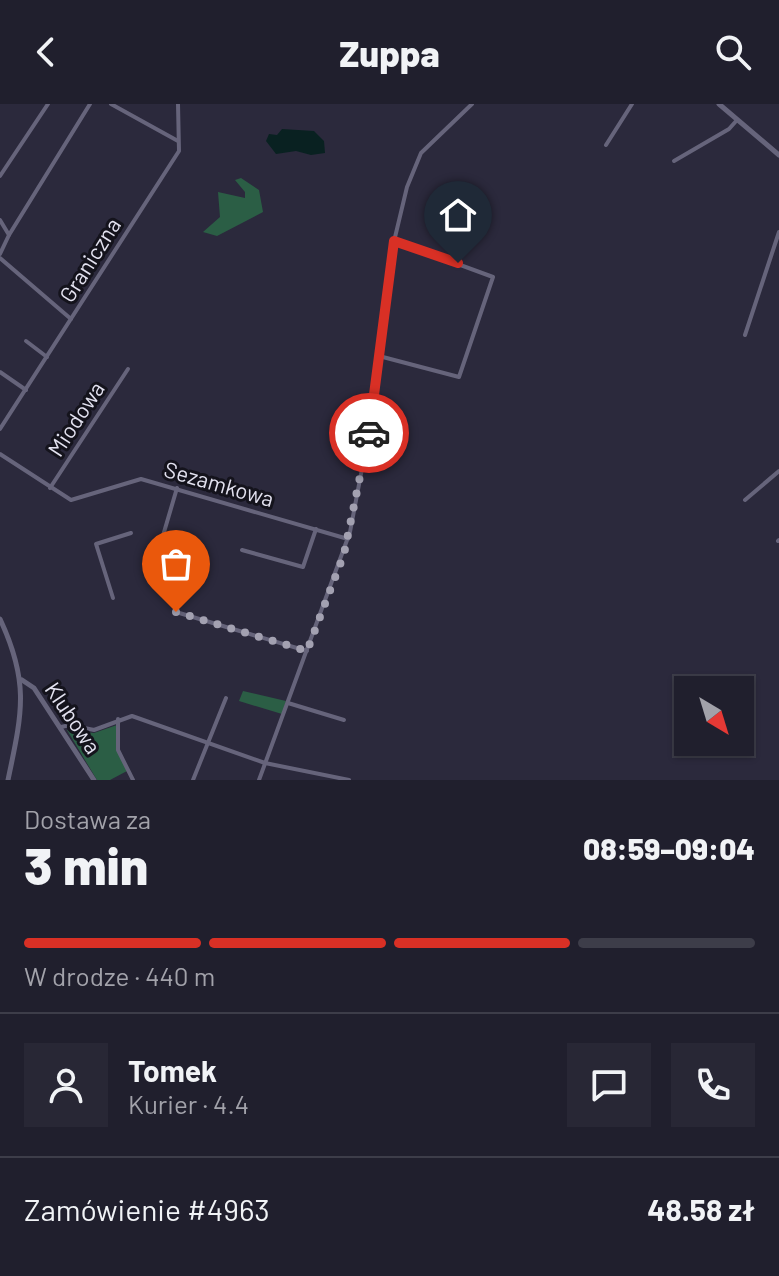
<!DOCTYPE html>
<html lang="pl">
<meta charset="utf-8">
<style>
:root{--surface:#201f2d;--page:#282735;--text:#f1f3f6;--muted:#a2a2aa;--line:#3d3d49;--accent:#d93025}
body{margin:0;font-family:Barlow,sans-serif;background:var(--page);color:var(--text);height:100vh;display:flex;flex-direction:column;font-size:30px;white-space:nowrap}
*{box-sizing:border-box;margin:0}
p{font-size:26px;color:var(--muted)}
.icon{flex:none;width:44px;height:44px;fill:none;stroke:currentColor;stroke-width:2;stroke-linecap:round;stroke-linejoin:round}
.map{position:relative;height:676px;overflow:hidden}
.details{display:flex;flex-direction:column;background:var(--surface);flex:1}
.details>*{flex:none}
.needle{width:52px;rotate:142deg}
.fabs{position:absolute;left:674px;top:572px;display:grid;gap:16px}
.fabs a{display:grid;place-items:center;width:80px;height:80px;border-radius:0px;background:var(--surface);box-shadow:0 2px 6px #0004,0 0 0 2px var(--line);font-size:40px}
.pin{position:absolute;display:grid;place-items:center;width:68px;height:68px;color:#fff;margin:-82px -34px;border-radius:50% 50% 50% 0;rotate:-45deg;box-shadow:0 0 8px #0007}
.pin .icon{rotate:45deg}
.courier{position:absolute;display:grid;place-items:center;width:80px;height:80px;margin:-40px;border:6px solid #d93025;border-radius:50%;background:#fff;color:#222;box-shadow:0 2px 10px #0007}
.headline em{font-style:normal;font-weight:800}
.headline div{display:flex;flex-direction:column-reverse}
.headline{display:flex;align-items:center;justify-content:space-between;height:136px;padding:0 24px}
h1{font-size:52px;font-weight:800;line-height:60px}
.bar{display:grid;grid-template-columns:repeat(4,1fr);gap:12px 8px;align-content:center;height:96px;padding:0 24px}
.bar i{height:10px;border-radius:6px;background:var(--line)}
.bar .on{background:var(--accent)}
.bar p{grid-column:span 4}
.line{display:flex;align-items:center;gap:20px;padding:0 24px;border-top:2px solid var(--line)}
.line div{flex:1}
.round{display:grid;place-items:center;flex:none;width:84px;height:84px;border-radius:0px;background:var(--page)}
header{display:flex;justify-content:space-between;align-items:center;height:104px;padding:0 24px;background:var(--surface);font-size:36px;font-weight:800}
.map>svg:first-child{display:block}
.green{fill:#2b5e45}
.water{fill:#092121}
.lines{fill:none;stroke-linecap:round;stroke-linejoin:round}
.minor{stroke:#66647b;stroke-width:4}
.tertiary{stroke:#66647b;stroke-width:5}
.done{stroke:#a3a1b1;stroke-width:8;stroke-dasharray:0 14.4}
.route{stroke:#d93025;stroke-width:10}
.labels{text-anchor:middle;stroke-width:6;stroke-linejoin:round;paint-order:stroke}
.street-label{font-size:22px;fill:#e3e2f0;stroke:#14131c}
</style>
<header><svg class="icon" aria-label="back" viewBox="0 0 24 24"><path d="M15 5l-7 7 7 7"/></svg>Zuppa<svg class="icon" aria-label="search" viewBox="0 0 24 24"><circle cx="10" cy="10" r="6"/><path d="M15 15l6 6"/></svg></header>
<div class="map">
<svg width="779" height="676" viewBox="0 0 779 676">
<rect width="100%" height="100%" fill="#2b293c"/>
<!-- green -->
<g class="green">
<polygon points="241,74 259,86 263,108 217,132 203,128 220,113 218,88 245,94 245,88 235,76"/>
<polygon points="243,587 286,597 282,610 239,597"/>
<polygon points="117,621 116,643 127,667 110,676 97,676 67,626 94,629"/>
</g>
<!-- water -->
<polygon class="water" points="282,25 314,27 324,37 325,49 311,51 296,47 276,50 266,37 269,30 277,31"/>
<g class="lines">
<!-- minor -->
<g class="minor">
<polyline points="111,0 178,37"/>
<polyline points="606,41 632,0"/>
<polyline points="674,57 729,25 737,16"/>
<polyline points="0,72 48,0"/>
<polyline points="0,116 9,131 0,150"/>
<polyline points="9,131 90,0"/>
<polyline points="0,154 71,215"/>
<polyline points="745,231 779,128"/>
<polyline points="26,237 47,253"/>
<polyline points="379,252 459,273 493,173 395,137"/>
<polyline points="0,268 26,286"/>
<polyline points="0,325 179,47 178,0"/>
<polyline points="0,350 71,396 141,375 348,435"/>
<polyline points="50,384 128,265"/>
<polyline points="745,396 779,367"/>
<polyline points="162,435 177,384"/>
<polyline points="778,437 779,436"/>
<polyline points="242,446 303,463 316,425"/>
<polyline points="113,494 96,440 131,429"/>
<polyline points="176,508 307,547"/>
<polyline points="288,599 344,616"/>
<polyline points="118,615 118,646 133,676"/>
<polyline points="61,623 70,621 94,626 132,612 265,659 349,676"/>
<polyline points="193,676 226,594"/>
<polyline points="259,676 350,428 372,312 391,150 407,83 421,49 472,0"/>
</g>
<!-- tertiary -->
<g class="tertiary">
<polyline points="719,0 779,51"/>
<path d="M 0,515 C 30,579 22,609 8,676"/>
<polyline points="22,576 34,584 94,676"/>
</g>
</g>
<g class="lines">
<!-- done -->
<polyline class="done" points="176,508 307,547 344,450 369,329"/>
<!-- route -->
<polyline class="route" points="369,329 394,137 458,159"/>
</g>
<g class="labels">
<!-- street labels -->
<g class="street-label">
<text transform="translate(90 156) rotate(-58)" y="8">Graniczna</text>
<text transform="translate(76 315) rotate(-57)" y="8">Miodowa</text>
<text transform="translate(219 380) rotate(16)" y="8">Sezamkowa</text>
<text transform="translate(73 614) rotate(56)" y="8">Klubowa</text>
</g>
</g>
</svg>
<div class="fabs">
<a><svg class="needle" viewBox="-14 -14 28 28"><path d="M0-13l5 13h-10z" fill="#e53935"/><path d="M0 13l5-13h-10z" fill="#a2a2aa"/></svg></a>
</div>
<div class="pin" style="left:176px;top:508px;background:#ea580c"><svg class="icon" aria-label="bag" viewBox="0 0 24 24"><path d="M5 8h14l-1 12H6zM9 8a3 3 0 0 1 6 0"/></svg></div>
<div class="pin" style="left:458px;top:159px;background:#1f2937"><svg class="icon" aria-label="home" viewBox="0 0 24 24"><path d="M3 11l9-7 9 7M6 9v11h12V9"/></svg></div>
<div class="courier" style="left:369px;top:329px"><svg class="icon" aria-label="car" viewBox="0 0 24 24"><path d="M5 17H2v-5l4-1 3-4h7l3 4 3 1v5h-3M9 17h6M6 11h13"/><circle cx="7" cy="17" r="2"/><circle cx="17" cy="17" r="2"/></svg></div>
</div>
<section class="details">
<div class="headline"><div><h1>3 min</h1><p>Dostawa za</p></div><em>08:59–09:04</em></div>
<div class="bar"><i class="on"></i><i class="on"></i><i class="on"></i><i></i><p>W drodze · 440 m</p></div>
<div class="line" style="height:144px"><a class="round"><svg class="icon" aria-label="person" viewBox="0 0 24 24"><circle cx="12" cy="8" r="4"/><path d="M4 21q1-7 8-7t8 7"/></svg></a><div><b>Tomek</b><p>Kurier · 4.4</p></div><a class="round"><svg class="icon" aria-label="chat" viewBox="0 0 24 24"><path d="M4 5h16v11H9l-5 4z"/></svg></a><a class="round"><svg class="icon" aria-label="phone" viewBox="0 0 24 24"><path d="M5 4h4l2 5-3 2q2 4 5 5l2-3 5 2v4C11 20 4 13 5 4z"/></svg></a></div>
<div class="line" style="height:104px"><div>Zamówienie #4963</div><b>48.58 zł</b></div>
</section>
